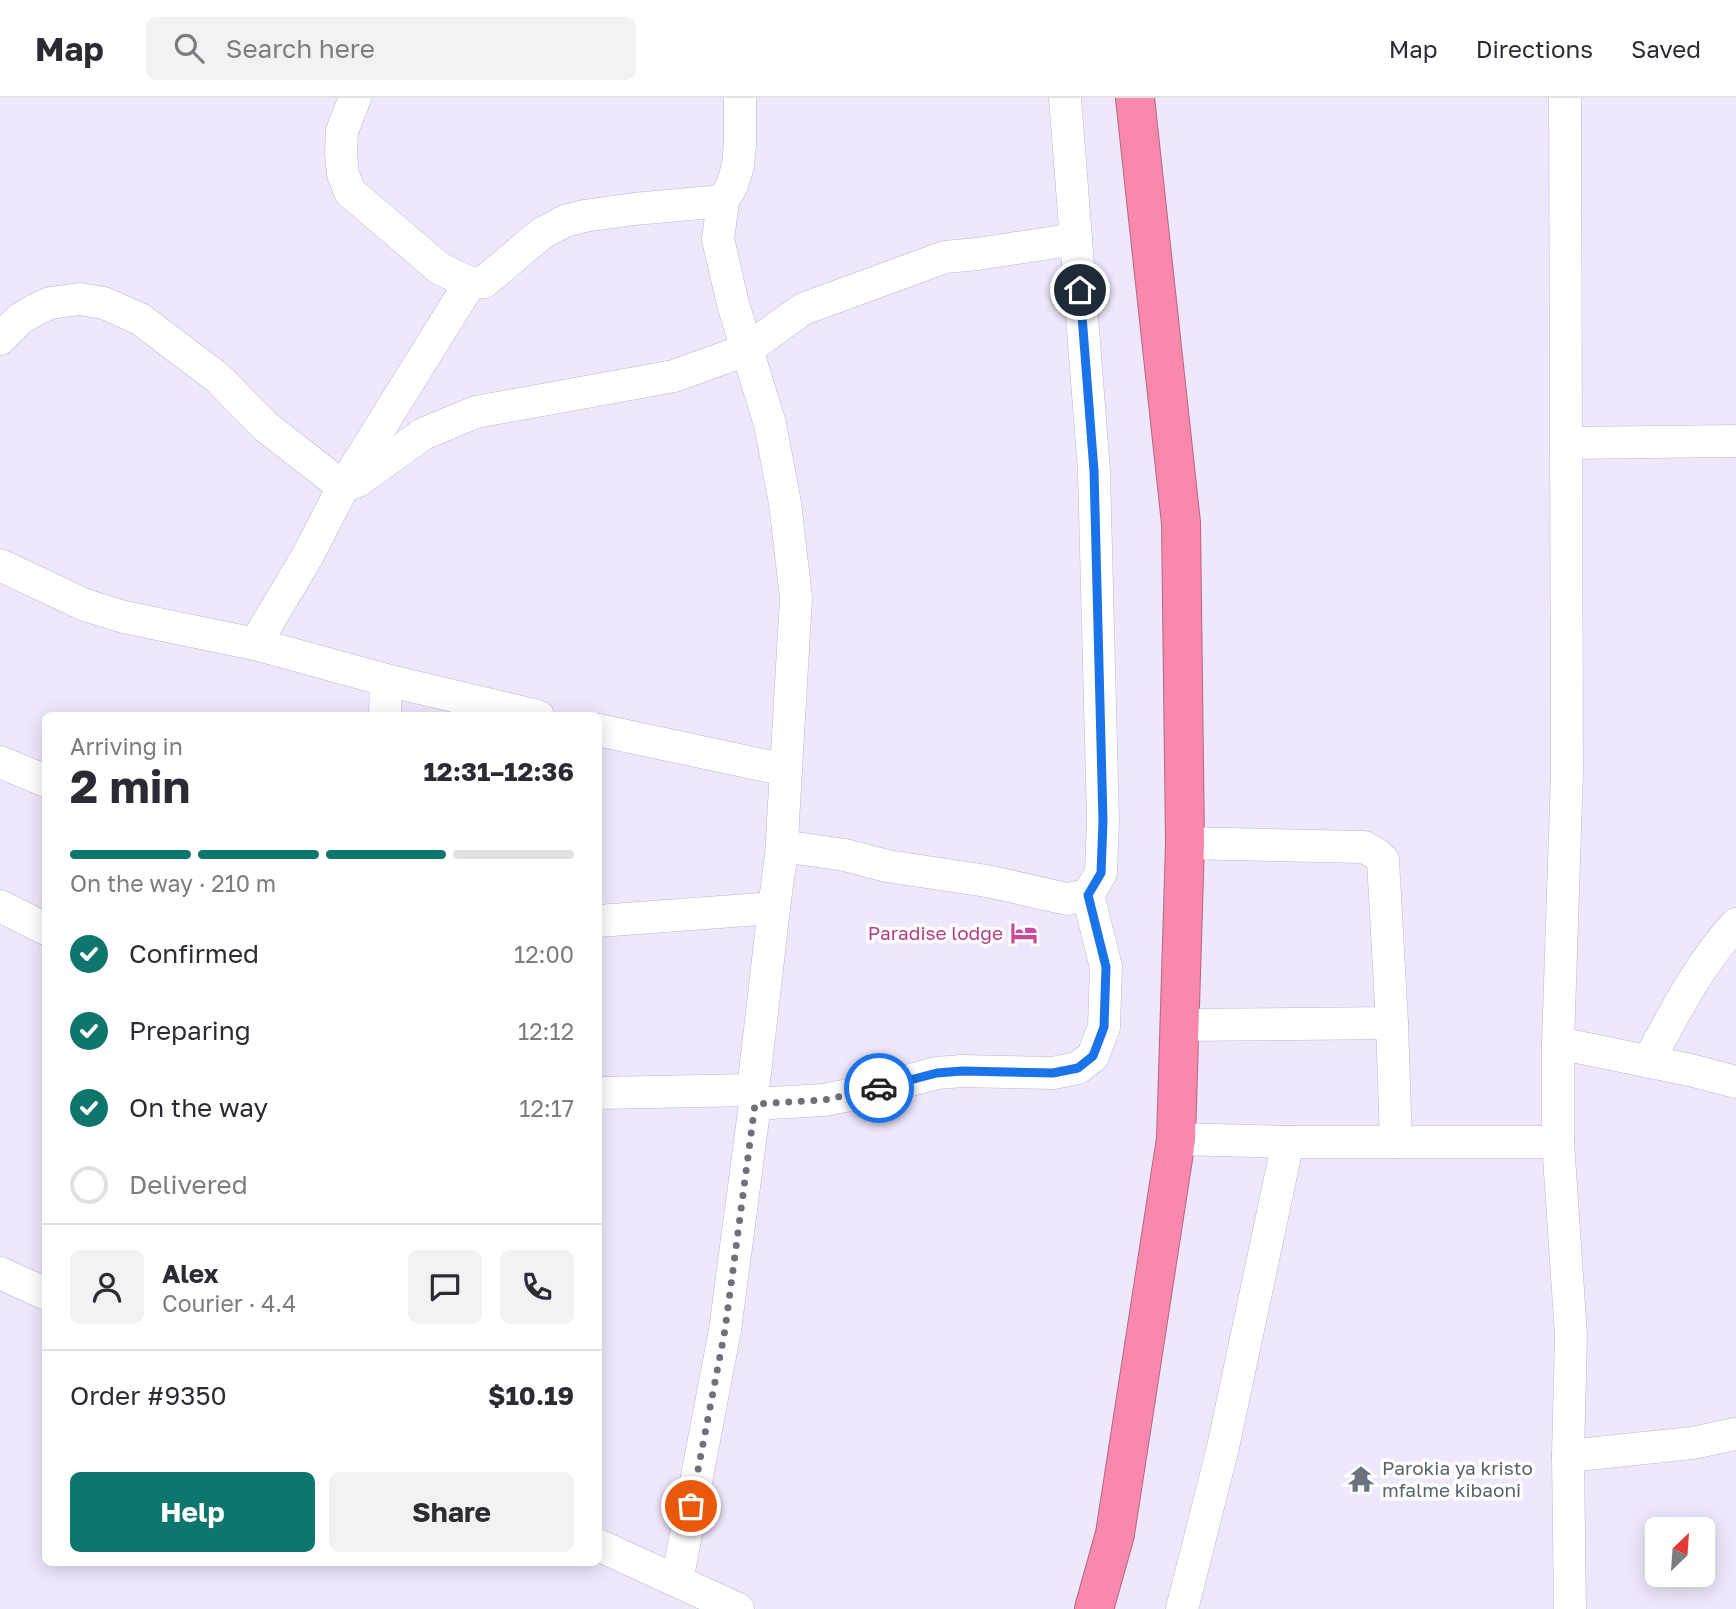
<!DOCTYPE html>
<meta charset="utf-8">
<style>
:root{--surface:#fff;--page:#f2f2f3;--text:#2b2b33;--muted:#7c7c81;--line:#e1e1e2;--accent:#0f766e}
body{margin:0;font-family:"Golos Text",sans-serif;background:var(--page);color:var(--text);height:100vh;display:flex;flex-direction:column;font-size:26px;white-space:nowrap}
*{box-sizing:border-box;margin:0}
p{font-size:23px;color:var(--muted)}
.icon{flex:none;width:38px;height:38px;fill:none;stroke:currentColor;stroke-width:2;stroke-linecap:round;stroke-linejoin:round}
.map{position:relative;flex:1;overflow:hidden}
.sheet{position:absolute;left:42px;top:614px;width:560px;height:854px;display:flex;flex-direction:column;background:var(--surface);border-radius:10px;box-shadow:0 4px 18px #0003}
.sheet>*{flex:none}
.needle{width:46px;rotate:25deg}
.tools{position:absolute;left:1645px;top:1419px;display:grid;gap:14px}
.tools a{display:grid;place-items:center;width:70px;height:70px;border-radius:10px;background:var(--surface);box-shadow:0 4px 18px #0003;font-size:35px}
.pin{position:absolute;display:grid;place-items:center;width:60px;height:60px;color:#fff;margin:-30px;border:4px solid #fff;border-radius:50%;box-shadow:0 2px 7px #0007}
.courier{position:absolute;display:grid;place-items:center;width:70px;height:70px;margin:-35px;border:5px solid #1a73e8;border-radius:50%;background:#fff;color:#222;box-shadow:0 2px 9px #0007}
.headline em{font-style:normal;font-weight:700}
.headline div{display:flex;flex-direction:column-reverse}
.headline{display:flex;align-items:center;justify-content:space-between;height:119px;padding:0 28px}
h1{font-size:46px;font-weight:700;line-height:52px}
.bar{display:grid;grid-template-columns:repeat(4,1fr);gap:10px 7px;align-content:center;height:84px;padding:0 28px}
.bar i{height:9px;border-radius:5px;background:var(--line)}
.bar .selected{background:var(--accent)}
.bar p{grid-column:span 4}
.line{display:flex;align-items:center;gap:18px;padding:0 28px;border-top:2px solid var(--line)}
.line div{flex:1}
.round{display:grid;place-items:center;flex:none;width:74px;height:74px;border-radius:10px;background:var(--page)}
ol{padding:0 28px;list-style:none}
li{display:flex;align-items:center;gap:21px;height:77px}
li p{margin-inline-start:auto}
li .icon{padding:7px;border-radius:50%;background:var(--accent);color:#fff;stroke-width:4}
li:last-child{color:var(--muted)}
li i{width:38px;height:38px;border:4px solid var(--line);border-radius:50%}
.primary-button{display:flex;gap:14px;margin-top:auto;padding:14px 28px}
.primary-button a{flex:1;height:80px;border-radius:10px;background:var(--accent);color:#fff;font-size:28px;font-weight:700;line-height:80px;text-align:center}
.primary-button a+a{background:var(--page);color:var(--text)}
header{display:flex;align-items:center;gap:42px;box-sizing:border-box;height:98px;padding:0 35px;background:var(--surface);border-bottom:2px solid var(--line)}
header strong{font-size:33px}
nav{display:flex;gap:38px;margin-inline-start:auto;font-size:24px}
.search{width:490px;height:63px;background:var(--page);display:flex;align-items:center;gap:18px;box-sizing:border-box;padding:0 24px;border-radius:10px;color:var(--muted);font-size:26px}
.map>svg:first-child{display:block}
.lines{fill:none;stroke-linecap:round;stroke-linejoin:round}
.minor-casing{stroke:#bdb5cd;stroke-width:33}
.highway-casing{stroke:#b36883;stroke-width:40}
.minor{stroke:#fff;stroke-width:32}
.highway{stroke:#f988ad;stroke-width:38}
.done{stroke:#736e7c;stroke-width:7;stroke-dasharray:0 12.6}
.route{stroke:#1a73e8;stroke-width:9}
.labels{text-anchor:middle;stroke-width:7;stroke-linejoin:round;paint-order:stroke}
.hotel-label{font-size:19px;fill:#b23c85;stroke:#fff;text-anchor:end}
.worship-label{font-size:19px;fill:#5b616d;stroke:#fff;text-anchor:start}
</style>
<header>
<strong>Map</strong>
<div class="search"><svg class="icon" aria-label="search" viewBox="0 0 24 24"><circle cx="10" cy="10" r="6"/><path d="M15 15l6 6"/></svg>Search here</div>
<nav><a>Map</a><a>Directions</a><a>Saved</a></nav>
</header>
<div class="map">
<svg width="1736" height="1511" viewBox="0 0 1736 1511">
<rect width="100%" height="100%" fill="#efe8fd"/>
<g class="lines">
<defs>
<g id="minor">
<polyline points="355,0 342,33 341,55 343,76 350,94 439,170 470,185 484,184 541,136 565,123 584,118 634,111 723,103"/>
<polyline points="1565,0 1567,673 1558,945 1558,1044 1571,1237 1568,1358 1570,1511"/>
<polyline points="0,241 20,221 35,212 50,205 80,201 104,205 140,221 218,280 265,328 343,389 470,185"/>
<polyline points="1567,345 1736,343"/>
<polyline points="0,467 85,507 124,519 255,546 386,582 538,618"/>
<polyline points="255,546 308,457 343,389 358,383 423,336 476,314 674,278 746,252 803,211 945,159 977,156 1076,141"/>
<polyline points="385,618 386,582"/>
<polyline points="598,632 786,672"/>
<polyline points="0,664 46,683"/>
<polyline points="1185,745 1364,749 1375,755 1383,762 1392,925 1396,1044"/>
<polyline points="782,748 845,757 887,768 987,783 1067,801 1088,797 1101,775 1103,723 1094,373 1065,0"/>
<polyline points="0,808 46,831"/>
<polyline points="598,823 774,810"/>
<polyline points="1179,927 1392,925"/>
<polyline points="1558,945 1690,972 1736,984"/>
<path d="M 1648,964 C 1674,916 1699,866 1736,826"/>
<polyline points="598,995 753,992"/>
<polyline points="755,1006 824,1002 869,993 937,975 962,973 1053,975 1078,970 1093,958 1104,929 1106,869 1088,797"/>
<polyline points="1176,1041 1288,1044 1558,1044"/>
<polyline points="0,1175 46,1196"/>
<polyline points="1568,1358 1692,1345 1736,1336"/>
<polyline points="598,1447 738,1511"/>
<polyline points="677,1483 725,1232 755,1006 753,992 774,810 781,758 796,500 785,405 770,326 733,206 718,141 723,103 732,87 738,68 740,46 740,0"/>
<polyline points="1182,1511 1223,1349 1288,1044"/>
</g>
<polyline id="highway" points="1094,1511 1115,1436 1176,1041 1185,745 1181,425 1135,0"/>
</defs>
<!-- minor casing -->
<use href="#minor" class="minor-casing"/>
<!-- highway casing -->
<use href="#highway" class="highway-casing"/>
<!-- minor -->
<use href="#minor" class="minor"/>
<!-- highway -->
<use href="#highway" class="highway"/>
</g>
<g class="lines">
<!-- done -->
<polyline class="done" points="691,1408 725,1232 755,1006 824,1002 879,990"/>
<!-- route -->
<polyline class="route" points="879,990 937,975 962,973 1053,975 1078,970 1093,958 1104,929 1106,869 1088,797 1101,775 1103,723 1094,373 1080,192"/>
</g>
<!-- icons -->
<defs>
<symbol id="hotel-bare" viewBox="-9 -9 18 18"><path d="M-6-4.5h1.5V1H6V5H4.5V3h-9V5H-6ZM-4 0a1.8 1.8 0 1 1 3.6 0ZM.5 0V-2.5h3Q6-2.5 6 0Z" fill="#d1479c" stroke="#fff" stroke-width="2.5" paint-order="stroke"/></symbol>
<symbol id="temple-bare" viewBox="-9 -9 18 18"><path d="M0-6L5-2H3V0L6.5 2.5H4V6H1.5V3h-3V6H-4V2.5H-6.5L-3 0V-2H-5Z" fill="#6b7280" stroke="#fff" stroke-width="2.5" paint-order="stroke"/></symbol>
</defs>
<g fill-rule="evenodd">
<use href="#hotel-bare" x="1005" y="816" width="38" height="38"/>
<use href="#temple-bare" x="1342" y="1362" width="38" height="38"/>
</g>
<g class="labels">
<!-- hotel labels -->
<g class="hotel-label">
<text x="1003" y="842">Paradise lodge</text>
</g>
<!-- worship labels -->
<g class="worship-label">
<text x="1382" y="1377">Parokia ya kristo<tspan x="1382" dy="22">mfalme kibaoni</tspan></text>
</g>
</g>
</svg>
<div class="tools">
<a><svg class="needle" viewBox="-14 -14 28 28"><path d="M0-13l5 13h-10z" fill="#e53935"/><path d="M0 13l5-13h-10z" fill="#7c7c81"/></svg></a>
</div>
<div class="pin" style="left:691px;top:1408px;background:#ea580c"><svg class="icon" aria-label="bag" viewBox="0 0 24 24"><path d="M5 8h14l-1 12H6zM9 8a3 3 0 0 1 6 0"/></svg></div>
<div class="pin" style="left:1080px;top:192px;background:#1f2937"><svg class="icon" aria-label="home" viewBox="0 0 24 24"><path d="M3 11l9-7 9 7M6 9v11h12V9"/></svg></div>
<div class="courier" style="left:879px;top:990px"><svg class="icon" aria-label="car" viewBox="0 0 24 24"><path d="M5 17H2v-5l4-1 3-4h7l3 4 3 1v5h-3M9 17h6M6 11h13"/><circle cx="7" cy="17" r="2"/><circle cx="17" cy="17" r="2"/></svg></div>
<section class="sheet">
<div class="headline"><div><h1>2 min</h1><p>Arriving in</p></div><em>12:31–12:36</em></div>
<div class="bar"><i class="selected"></i><i class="selected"></i><i class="selected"></i><i></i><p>On the way · 210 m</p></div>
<ol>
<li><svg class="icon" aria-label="check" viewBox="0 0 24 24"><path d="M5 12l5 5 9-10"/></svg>Confirmed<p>12:00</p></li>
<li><svg class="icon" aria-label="check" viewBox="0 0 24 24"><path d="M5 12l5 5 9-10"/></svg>Preparing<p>12:12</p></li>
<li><svg class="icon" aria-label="check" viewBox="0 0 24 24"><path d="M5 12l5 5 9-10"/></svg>On the way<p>12:17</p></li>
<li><i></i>Delivered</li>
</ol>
<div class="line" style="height:126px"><a class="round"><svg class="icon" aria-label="person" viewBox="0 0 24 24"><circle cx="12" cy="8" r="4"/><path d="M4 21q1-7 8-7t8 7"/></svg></a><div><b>Alex</b><p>Courier · 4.4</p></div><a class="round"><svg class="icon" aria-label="chat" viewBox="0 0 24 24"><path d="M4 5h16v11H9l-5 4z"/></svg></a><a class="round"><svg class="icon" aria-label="phone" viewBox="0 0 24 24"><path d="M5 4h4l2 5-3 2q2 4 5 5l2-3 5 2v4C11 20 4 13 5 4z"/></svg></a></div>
<div class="line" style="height:91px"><div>Order #9350</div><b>$10.19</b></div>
<div class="primary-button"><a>Help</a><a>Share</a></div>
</section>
</div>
